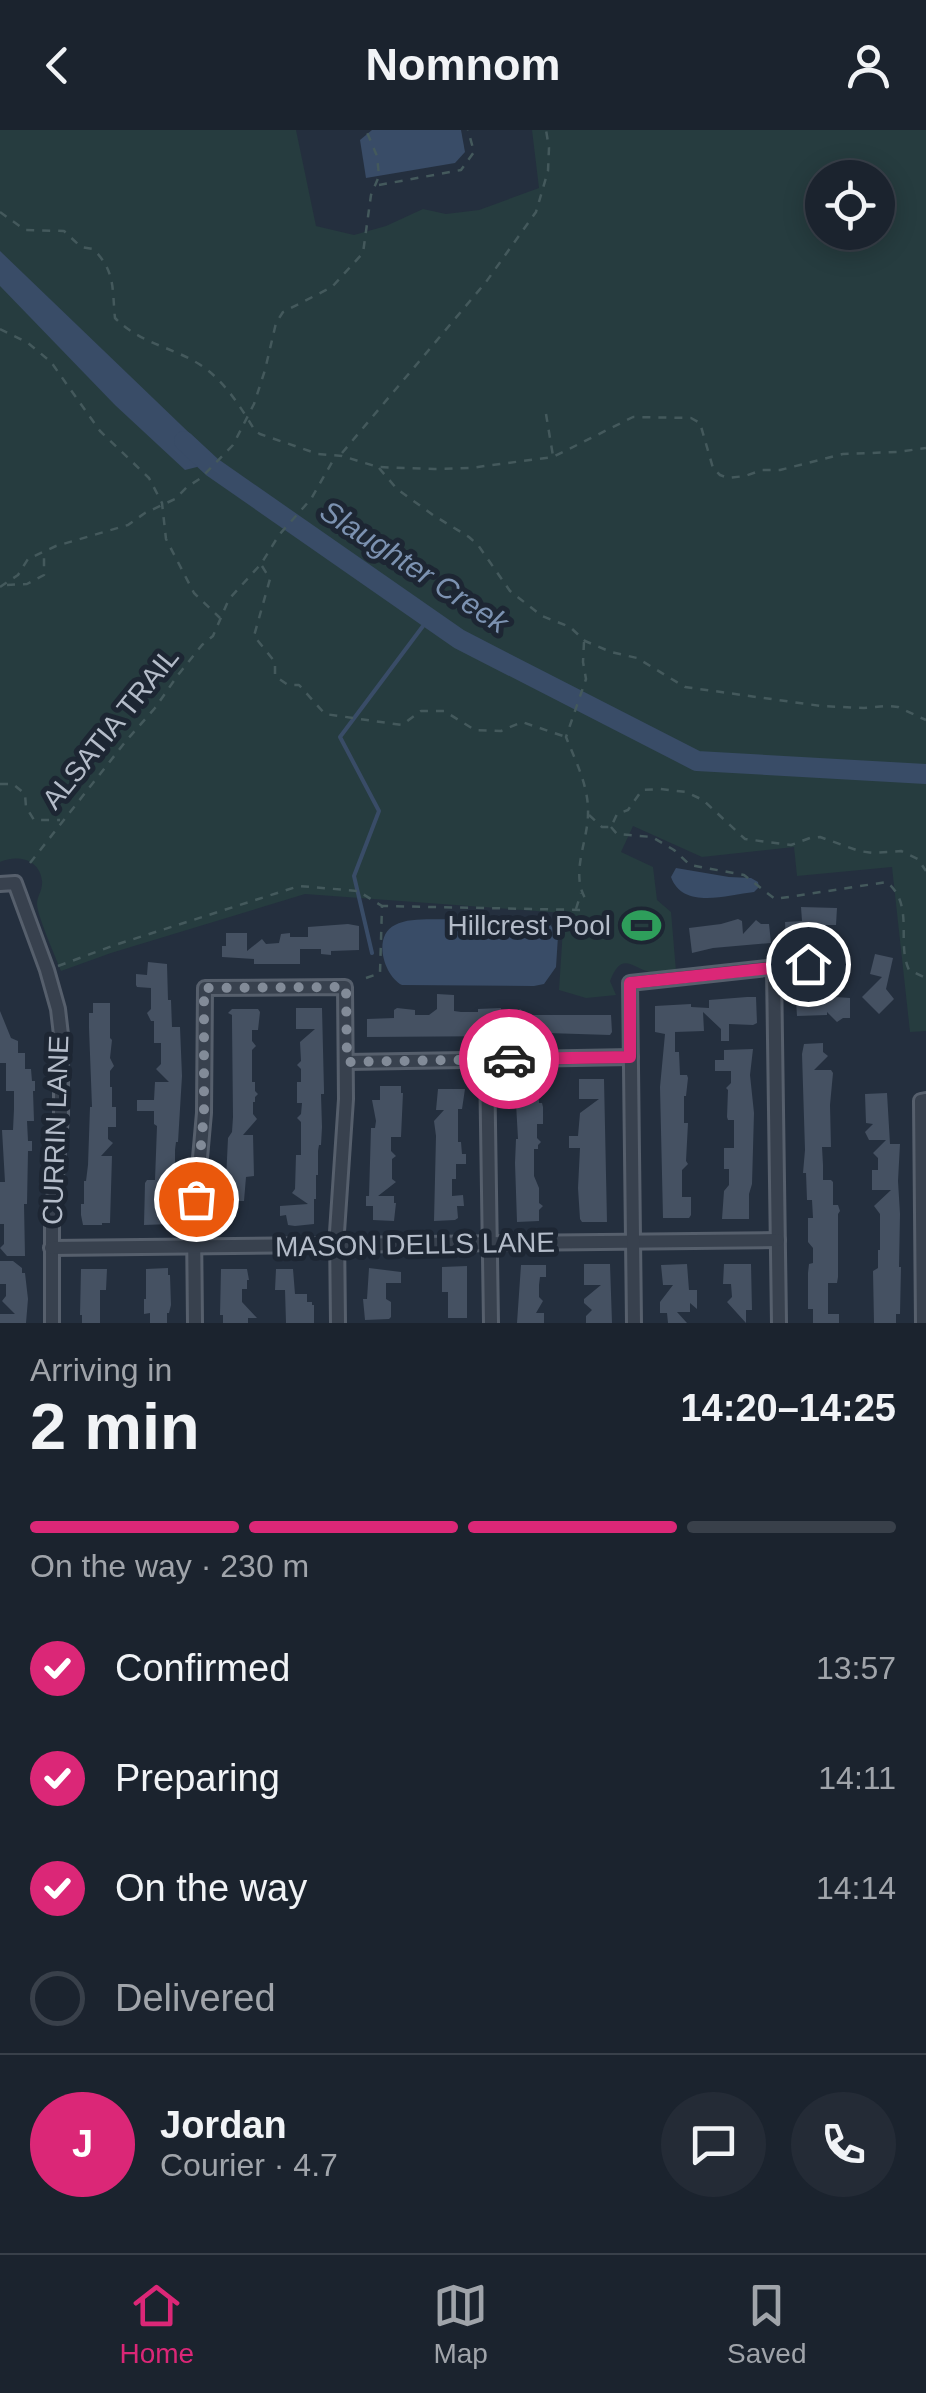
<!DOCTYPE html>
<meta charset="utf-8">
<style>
:root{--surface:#1b232e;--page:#242b36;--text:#f1f3f6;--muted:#a0a4aa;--line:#39404a;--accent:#db2777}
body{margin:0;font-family:Helvetica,sans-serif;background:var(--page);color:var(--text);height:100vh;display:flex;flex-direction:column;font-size:38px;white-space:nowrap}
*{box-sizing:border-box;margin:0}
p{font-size:32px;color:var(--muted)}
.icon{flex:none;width:55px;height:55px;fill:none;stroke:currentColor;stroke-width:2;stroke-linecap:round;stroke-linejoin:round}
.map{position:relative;height:1193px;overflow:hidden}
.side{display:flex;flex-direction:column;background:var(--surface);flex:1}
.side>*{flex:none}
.controls{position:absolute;left:805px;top:30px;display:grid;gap:20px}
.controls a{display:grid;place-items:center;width:90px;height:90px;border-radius:50%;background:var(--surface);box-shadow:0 5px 25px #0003,0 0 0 2px var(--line);font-size:50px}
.pin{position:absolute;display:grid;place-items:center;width:85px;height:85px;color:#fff;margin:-42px;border:5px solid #fff;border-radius:50%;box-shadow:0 2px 10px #0007}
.courier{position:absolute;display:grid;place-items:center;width:100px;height:100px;margin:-50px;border:8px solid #db2777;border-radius:50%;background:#fff;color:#222;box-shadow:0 2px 12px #0007}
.overview em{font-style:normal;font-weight:700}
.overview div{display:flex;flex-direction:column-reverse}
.overview{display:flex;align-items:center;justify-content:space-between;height:170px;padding:0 30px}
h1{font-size:65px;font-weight:700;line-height:75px}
.bar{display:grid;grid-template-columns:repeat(4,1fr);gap:15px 10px;align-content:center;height:120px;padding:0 30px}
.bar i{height:12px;border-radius:8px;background:var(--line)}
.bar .current{background:var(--accent)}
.bar p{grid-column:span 4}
.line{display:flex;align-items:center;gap:25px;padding:0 30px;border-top:2px solid var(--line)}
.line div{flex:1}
.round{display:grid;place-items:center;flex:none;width:105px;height:105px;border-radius:52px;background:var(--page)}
ol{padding:0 30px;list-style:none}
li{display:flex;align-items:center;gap:30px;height:110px}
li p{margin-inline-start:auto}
li .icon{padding:10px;border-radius:50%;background:var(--accent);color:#fff;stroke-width:4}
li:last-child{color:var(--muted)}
li i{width:55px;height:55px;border:5px solid var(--line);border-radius:50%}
header{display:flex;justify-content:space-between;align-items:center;height:130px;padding:0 30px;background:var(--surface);font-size:45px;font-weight:700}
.tab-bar{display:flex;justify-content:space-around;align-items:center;height:140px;border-top:2px solid var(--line);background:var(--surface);font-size:28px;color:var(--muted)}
.tab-bar a{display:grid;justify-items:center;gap:5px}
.tab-bar .current{color:var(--accent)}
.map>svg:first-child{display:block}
.green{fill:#263c3f;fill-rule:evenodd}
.water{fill:#394c67}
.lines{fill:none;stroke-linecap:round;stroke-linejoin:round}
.stream{stroke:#394c67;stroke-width:4}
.river{stroke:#394c67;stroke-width:20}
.building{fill:#455162}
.minor-casing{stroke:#565f6c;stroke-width:18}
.path{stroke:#44595c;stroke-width:2.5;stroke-dasharray:8 8;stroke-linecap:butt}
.minor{stroke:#38414e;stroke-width:12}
.done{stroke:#828b98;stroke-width:10;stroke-dasharray:0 18}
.route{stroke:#db2777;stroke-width:12}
.labels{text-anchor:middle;stroke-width:10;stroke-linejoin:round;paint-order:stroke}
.street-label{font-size:28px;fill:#b4bcc9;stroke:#1d2633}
.poi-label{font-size:28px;fill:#b4bcc9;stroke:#1d2633;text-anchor:end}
.water-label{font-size:30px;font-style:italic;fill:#7c92b1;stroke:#1d2633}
</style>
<header><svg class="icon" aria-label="back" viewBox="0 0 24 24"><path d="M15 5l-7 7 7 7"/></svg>Nomnom<svg class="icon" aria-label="person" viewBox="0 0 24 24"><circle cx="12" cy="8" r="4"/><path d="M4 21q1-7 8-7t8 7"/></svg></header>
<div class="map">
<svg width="926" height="1193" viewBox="0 0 926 1193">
<rect width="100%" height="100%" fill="#242f3e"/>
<!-- green -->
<path class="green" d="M 0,0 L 296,0 L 316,96 L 354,105 L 386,96 L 423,79 L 446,84 L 479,80 L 539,58 L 532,0 L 926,0 L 926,901 L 910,902 L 892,737 L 797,746 L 794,717 L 702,727 L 633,696 L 621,722 L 653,737 L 657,770 L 671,782 L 676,841 C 669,841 657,844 650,842 C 632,838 622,820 610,851 L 616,865 L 586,868 L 559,860 L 564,783 L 305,764 L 111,823 L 61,841 C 56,828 37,785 37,774 C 37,766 43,760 42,751 C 40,729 17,724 0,732 ZM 822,48 L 878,48 L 878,102 L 822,102 Z"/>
<!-- water -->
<g class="water">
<polygon points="372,0 461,0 465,22 455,33 366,48 360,10"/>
<polygon points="0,121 206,319 197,337 185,340 115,275 0,156"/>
<path d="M 676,738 L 729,747 L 751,748 L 758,752 L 759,757 L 754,762 C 727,765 683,780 671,747 Z"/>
<path d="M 450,789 L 539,790 L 549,793 L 558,806 L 556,837 L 544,854 L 534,856 L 402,855 C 384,846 372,806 395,795 C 409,787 434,790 450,789 Z"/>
</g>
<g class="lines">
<!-- stream -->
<polyline class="stream" points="372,823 354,746 379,681 340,607 429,488"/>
<!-- river -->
<polyline class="river" points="184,311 212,337 459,509 697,631 926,644"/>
</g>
<!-- building -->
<g class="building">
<polygon points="801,777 837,778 836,795 806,795 807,809 786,811 785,792 802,791"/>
<polygon points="738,789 742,791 743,804 756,790 761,794 769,794 771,813 713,818 692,823 689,798 721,794"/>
<polygon points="348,794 359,796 359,820 331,821 331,825 321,824 321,819 300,819 300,834 254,834 254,829 222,827 222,816 226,816 226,803 247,803 247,821 262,809 266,814 279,813 281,804 290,803 290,807 308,807 308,797"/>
<polygon points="875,824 893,828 886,859 894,869 879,884 862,867 882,847 870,844"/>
<polygon points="148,832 167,834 168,870 171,870 172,897 180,897 182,946 178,1012 176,1012 175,1020 175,1045 172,1045 171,1062 171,1094 144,1095 145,1053 147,1050 155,1050 157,996 154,994 154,981 137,981 137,970 154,970 155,952 169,952 156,939 161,934 161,913 154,913 154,891 151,891 147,883 151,879 151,858 137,857 136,855 136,844 147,845"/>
<polygon points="437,864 454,865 454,881 461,882 478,882 478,879 501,878 500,884 515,884 520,879 528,885 611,885 612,902 610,905 547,903 518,906 367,907 367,889 394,888 394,880 397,878 415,880 415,885 429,885 437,879"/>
<polygon points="806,865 850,868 850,888 843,888 837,892 827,882 827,885 797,886 796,871 806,869"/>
<polygon points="747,867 756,867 757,893 753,895 729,894 729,911 721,911 721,899 703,882 704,901 675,902 675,922 679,922 680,945 687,945 688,948 686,966 684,966 684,993 688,993 686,1031 688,1034 682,1040 682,1067 691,1067 691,1085 689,1088 663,1088 660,957 665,904 655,902 655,876 691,874 691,877 709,878 709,870"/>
<polygon points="93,873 110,873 110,908 112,910 110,928 114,936 110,941 110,957 112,957 112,977 116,977 116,997 108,997 108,1009 113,1013 101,1026 112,1026 110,1093 102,1093 102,1095 83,1095 81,1085 81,1074 84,1074 84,1051 86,1051 88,1035 90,977 92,977 89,898 89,883 93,883"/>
<polygon points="296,878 322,878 324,960 324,964 321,964 322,997 321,1015 319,1015 318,1021 318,1045 316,1045 316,1069 314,1069 314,1094 295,1096 288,1095 286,1085 280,1086 280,1076 308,1074 292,1063 295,1059 296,1025 301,1025 301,992 297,988 301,984 302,973 297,973 297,952 301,952 301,939 297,935 301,931 300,912 315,899 296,899"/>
<polygon points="232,879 258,879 260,882 258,900 252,900 252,911 256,916 252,920 252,952 255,952 255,961 258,964 255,967 255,972 253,972 253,984 257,989 243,1005 253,1005 254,1046 246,1047 244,1071 225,1071 228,1008 232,1002 233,987 232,892 232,885 228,883"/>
<polygon points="0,881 11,908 18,911 18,923 25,923 25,939 31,939 32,951 35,951 35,961 33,961 34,991 27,991 28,1011 32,1011 32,1021 28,1021 27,1074 24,1074 25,1126 7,1126 0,1118 4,1114 4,1094 0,1094 0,1052 5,1052 2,1000 13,1000 14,979 14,961 6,961 6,933 0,933"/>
<polygon points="823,913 823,922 828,926 814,940 831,940 833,943 830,975 831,1017 822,1017 823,1035 823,1050 831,1050 833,1052 833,1075 838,1075 840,1081 838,1084 838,1147 837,1153 828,1153 828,1184 839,1184 839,1193 813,1193 813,1179 808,1179 808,1143 809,1134 813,1133 813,1118 808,1112 808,1088 813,1088 812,1070 807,1070 806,1043 803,1043 805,1020 802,924 804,914"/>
<polygon points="753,919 750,945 754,983 752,1054 749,1064 749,1089 722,1089 724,1061 729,1055 729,1039 724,1039 724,1018 734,1018 734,990 728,990 727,987 728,960 726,958 731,953 731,941 715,941 715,930 724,930 724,920"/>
<polygon points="517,949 538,949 539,973 542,973 543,977 543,994 537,994 537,1008 541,1012 538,1015 538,1019 534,1019 534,1046 539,1058 539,1073 543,1076 539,1080 539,1091 517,1092 515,1033 516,1009 518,1009 515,955 517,955"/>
<polygon points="579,949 604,949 607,1092 582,1092 580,1089 578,1058 580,1018 569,1018 569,1006 578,1006 580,983 599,969 579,969"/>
<polygon points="380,956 401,956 401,963 403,963 401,1007 391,1007 391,1021 396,1026 392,1029 392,1049 396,1052 378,1066 394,1066 394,1073 396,1073 394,1091 373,1090 373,1076 366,1076 366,1066 369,1066 371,998 375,998 376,991 372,970 380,970"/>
<polygon points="438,959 465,959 462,979 458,979 458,1012 461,1012 462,1024 466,1024 466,1034 456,1034 456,1049 452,1049 452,1066 463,1065 464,1076 457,1076 458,1088 455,1090 434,1091 436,1006 434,991 444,980 436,980"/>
<polygon points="887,963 890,1014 900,1014 898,1051 900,1084 899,1137 901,1137 900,1184 896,1184 896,1193 874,1193 873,1141 878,1138 878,1120 880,1120 880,1084 874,1076 891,1060 872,1060 872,1040 878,1040 878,1028 873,1023 886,1010 869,1010 865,1002 873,994 866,993 865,964"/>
<polygon points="0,1131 13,1131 22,1138 22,1143 25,1143 28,1169 26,1193 0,1193 0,1184 15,1184 2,1171 6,1166 6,1154 0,1154"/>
<polygon points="584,1134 610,1134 612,1193 586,1193 586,1186 592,1180 584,1173 584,1169 601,1155 584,1155"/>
<polygon points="687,1134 689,1160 697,1160 697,1179 690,1173 690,1182 677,1182 687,1193 668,1193 667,1183 660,1183 660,1172 673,1155 663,1155 661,1135"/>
<polygon points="724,1134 751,1134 752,1180 746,1180 746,1193 727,1172 732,1167 731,1154 723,1154"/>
<polygon points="521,1135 546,1135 546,1147 540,1147 539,1155 539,1167 543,1171 536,1183 544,1183 544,1193 517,1193"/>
<polygon points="467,1136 467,1188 448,1188 448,1162 442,1162 442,1137"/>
<polygon points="168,1138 168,1145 170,1145 171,1175 169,1183 167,1183 167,1193 150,1193 150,1183 144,1184 144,1169 146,1169 146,1139"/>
<polygon points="369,1138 401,1142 401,1153 386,1153 386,1169 391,1172 391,1187 389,1189 365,1190 363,1169 367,1169"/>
<polygon points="81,1139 107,1139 106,1160 100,1160 100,1193 82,1193 82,1185 80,1185"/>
<polygon points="221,1139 247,1139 249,1150 247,1150 247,1159 242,1159 242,1172 257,1188 248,1188 248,1193 223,1193 223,1185 220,1185"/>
<polygon points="276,1139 293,1139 295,1164 307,1164 307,1172 312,1172 312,1175 314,1175 314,1193 286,1193 285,1160 275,1160"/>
</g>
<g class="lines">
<defs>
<g id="minor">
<polyline points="0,754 15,753 47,840 58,879 61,905 61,986 52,1095 52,1193"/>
<polyline points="774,838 779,1193"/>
<polyline points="487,929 491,1193"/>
<polyline points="347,932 631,927"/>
<polyline points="51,1118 778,1110"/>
<polyline points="195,1193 194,1095 204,983 205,858 345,857 346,969 337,1102 338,1193"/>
<polyline points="634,1193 630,853 831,831"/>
<polyline points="923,1193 921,971 926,970"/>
</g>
</defs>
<!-- minor casing -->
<use href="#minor" class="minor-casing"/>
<!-- path -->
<g class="path">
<polyline points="379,55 461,40 474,22 468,0"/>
<path d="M 0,82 L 25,100 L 64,101 L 81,117 L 93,119 C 116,141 112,160 115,188 C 141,214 170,216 199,234 C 223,249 241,277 255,301 L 260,304 L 318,324 L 342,326 L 378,337 L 434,339 L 470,338 L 553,327 L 633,287 L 691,288 L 700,293 L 713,338 L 720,345 L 728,348 L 745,346 L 762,340 L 780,340 L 843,324 L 897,322 L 926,318"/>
<polyline points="0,199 28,213 51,232 100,301 149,348 162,373 166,409 194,463 220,488"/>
<polyline points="546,284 553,326"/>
<polyline points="342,323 486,152 536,82 548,41 549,18 546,0"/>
<polyline points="379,338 397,359 433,385 469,407 478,415 510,461 542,486 570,497 585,511 611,522 637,528 685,557 821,576 864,578 887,576 898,577 926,590"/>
<polyline points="262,436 270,449 254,506 275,532 275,546 288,555 299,555 325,584 402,595 421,581 444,581 475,600 501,601 522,592 566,607"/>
<polyline points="7,455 27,454 44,445 44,422"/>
<polyline points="0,457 18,445 28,429 56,416 128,395 145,383 175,369 187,357 201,348 233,315 254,274 265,240 276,193 283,182 332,157 363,123 371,65 379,46 377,26 366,0"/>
<path d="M 584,512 L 583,532 L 586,549 L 566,607 C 576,632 589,657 588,684 C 588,711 569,746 587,771"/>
<polyline points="0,654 13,654 25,664 26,677 34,690 60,690"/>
<polyline points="589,685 602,697 611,697 617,684 628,680 642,660 660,659 686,662 703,670 745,709 791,715 810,708 820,707 859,721 873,723 901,721 918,729 926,741"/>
<path d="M 611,697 L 617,704 L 652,707 L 674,720 L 690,735 L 744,745 L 775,769 L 887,752 C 915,776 896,812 909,840 L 926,848"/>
<polyline points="30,733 126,611 155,578 178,545 202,515 213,506 229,469 261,434 279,405 311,369 335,327"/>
<polyline points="576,779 581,763"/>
<polyline points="58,836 115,815 299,756 358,761 382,776"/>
<polyline points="366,848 380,843 382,776 583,780"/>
</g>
<!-- minor -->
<use href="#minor" class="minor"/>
</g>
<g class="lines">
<!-- done -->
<polyline class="done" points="196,1069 204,983 204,858 346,857 347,932 509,929"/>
<!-- route -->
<polyline class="route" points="509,929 630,927 630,853 808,834"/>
</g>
<!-- icons -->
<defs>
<symbol id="stadium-bare" viewBox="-9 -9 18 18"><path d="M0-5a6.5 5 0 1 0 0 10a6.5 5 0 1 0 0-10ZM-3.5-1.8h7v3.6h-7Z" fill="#2e9e5b" stroke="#1d2633" stroke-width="2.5" paint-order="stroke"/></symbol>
</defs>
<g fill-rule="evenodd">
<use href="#stadium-bare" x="614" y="768" width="55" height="55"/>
</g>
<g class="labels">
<!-- street labels -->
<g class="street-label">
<text transform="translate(110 598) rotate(-51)" y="10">ALSATIA TRAIL</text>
<text transform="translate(55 1000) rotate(-88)" y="10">CURRIN LANE</text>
<text transform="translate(415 1114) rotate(-1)" y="10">MASON DELLS LANE</text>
</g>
<!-- poi labels -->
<g class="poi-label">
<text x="611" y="805">Hillcrest Pool</text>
</g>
<!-- water labels -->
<g class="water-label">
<text transform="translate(414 437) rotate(33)" y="10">Slaughter Creek</text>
</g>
</g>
</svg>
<div class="controls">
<a><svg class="icon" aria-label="locate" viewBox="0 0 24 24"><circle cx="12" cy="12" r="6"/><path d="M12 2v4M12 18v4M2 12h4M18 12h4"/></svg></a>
</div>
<div class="pin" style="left:196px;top:1069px;background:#ea580c"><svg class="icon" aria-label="bag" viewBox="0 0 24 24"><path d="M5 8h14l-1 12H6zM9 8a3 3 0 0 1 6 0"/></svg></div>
<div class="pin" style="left:808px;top:834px;background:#1f2937"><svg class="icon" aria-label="home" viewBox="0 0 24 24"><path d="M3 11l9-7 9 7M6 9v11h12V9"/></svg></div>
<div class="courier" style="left:509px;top:929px"><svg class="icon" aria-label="car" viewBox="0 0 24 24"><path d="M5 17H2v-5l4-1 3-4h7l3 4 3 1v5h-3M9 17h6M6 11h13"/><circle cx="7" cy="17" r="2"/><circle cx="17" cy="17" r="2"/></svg></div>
</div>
<section class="side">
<div class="overview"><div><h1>2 min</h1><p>Arriving in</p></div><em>14:20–14:25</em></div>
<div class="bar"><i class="current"></i><i class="current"></i><i class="current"></i><i></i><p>On the way · 230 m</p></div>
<ol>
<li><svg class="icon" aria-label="check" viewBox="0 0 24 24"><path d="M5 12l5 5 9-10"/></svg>Confirmed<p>13:57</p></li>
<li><svg class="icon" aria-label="check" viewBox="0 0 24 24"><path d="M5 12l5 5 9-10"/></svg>Preparing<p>14:11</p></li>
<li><svg class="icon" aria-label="check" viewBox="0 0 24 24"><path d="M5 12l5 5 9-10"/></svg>On the way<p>14:14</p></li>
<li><i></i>Delivered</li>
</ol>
<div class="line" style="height:180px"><b class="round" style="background:var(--accent);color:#fff">J</b><div><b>Jordan</b><p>Courier · 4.7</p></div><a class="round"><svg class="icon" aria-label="chat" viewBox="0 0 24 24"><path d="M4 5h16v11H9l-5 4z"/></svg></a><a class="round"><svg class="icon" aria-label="phone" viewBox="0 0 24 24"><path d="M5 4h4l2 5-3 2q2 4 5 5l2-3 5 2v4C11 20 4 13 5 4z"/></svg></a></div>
</section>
<nav class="tab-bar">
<a class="current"><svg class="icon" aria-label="home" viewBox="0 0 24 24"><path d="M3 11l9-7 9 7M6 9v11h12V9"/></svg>Home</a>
<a><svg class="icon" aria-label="map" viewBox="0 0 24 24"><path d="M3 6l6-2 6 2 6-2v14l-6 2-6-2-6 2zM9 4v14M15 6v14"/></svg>Map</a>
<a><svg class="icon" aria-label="saved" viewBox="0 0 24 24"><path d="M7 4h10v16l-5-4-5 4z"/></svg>Saved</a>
</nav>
